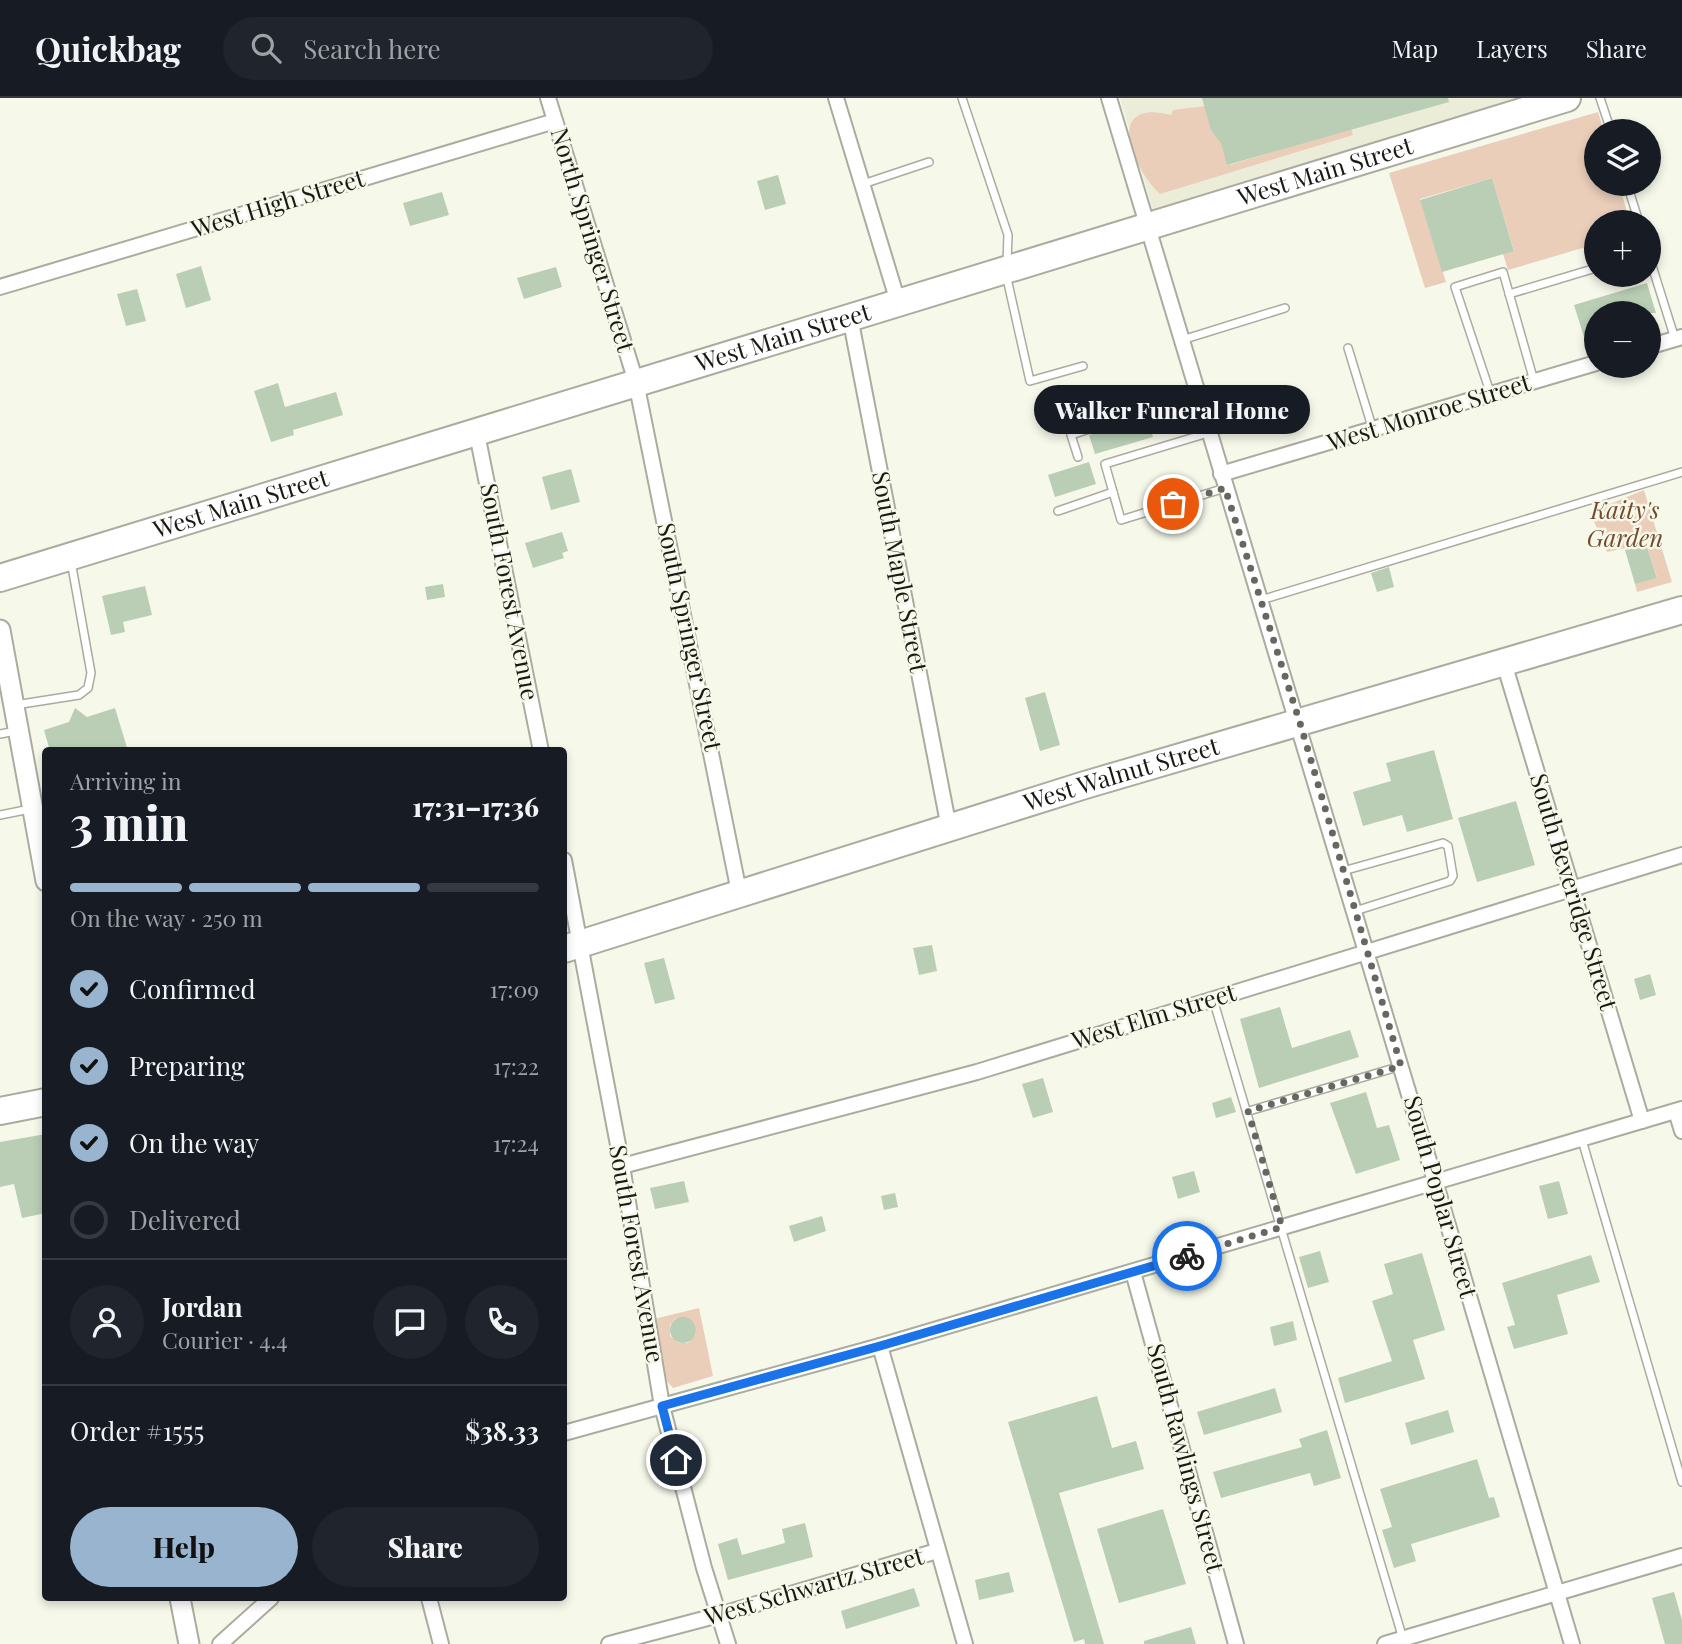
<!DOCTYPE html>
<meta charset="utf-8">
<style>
:root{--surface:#171b24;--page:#20242c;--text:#f1f3f6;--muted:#9ea1a6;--line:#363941;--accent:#98b4cf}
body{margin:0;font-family:"Playfair Display",serif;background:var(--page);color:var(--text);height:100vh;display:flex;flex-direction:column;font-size:26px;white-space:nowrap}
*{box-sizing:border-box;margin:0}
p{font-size:23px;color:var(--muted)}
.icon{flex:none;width:38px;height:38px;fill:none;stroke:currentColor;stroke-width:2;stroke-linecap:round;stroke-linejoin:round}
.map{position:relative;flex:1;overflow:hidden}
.panel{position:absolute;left:42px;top:649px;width:525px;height:854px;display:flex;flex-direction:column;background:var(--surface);border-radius:7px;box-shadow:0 4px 10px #0003}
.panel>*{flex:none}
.buttons{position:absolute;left:1584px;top:21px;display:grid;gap:14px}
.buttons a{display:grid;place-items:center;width:77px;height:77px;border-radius:50%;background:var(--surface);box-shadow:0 4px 10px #0003;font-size:35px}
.pin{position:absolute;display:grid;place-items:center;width:60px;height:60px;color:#fff;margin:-30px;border:4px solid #fff;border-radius:50%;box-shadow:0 2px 7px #0007}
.courier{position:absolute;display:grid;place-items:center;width:70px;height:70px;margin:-35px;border:5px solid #1a73e8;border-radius:50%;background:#fff;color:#222;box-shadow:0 2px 9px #0007}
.bubble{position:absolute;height:49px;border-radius:24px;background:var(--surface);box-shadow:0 4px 10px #0003;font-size:23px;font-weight:800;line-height:49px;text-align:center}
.summary em{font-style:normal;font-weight:800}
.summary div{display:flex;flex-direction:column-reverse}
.summary{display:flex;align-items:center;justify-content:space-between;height:119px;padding:0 28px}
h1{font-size:46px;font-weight:800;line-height:52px}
.bar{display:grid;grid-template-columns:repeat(4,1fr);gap:10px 7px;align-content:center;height:84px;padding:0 28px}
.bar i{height:9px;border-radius:5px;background:var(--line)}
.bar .active{background:var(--accent)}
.bar p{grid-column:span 4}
.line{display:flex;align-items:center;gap:18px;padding:0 28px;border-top:2px solid var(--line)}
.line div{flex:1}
.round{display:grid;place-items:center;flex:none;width:74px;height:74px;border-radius:37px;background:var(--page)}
ol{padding:0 28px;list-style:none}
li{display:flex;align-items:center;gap:21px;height:77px}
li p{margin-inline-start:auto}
li .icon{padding:7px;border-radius:50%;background:var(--accent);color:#111;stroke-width:4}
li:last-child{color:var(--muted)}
li i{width:38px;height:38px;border:4px solid var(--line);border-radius:50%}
.action{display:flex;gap:14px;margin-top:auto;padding:14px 28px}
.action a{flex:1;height:80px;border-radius:42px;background:var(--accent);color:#111;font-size:28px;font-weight:800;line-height:80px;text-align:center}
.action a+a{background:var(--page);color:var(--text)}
header{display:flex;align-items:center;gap:42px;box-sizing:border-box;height:98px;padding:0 35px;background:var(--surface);border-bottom:2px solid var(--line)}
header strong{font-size:33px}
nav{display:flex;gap:38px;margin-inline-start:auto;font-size:24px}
.search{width:490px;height:63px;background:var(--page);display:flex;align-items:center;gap:18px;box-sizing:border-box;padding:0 24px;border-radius:38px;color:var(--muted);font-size:26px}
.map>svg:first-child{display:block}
.built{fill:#ebedd8}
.green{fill:#eaceba;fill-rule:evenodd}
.building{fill:#b9ceb5}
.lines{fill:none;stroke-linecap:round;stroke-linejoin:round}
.lane-casing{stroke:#abac9f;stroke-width:10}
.street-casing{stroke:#abac9f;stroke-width:18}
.secondary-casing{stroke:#abac9f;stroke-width:23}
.highway-casing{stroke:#abac9f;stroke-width:30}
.lane{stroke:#fff;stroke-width:7}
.street{stroke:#fff;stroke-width:14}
.secondary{stroke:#fff;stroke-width:19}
.highway{stroke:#fff;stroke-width:26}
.done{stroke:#666860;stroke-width:7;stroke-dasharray:0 12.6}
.route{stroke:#1a73e8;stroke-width:9}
.labels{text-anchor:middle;stroke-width:5;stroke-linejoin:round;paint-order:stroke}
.street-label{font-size:24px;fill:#191a15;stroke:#f6f8ea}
.park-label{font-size:24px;font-style:italic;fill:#734b2b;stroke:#f6f8ea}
</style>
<header>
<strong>Quickbag</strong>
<div class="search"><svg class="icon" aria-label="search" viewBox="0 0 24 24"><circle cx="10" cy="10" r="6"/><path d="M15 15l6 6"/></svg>Search here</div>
<nav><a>Map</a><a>Layers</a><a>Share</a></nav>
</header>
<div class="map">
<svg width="1682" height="1546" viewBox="0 0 1682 1546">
<rect width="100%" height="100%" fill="#f6f8ea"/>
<!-- built -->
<polygon class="built" points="1120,0 1536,0 1154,116"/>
<!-- green -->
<g class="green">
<path d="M 1205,8 L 1212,34 L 1220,33 L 1230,67 L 1351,30 L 1353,37 L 1160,96 C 1132,70 1103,0 1171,17 L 1173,12 Z"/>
<polygon points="1598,14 1604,33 1596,33 1596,86 1619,86 1630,124 1596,124 1596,146 1508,172 1503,156 1514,152 1492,80 1420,101 1446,184 1425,190 1389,75"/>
<polygon points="1644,392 1672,484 1637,494 1635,486 1657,479 1646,446 1607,454 1590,414"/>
<path d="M 699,1210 L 713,1278 L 673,1290 L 667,1283 L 654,1221 ZM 686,1220 L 695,1226 L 696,1236 L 688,1245 L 679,1245 L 670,1238 L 670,1227 L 675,1221 Z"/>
</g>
<!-- building -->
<g class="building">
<polygon points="1202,0 1448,0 1449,4 1227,67 1221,45 1211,32"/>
<polygon points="778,77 786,106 765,112 757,83"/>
<polygon points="1492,80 1514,153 1442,174 1420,102"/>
<polygon points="442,94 449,117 410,128 403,105"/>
<polygon points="201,168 211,202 186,210 176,176"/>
<polygon points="556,169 562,189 524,201 517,180"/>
<polygon points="1647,185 1656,215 1596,215 1596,235 1584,239 1574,207"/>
<polygon points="137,191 146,223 126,228 117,196"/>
<polygon points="278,285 285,309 336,294 343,317 293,332 294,337 271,344 254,293"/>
<polygon points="1147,319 1153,339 1095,356 1089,337"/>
<polygon points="1089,364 1096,386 1055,399 1048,377"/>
<polygon points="571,371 580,404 551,412 542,379"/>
<polygon points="562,434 568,453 562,455 564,460 533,470 525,445"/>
<polygon points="1646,446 1657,480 1635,486 1625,452"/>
<polygon points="1389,469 1394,489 1377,494 1371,475"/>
<polygon points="443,486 445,499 427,502 425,489"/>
<polygon points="145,488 152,517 123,524 125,534 111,537 102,498"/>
<polygon points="1045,594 1060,647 1040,653 1025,600"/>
<polygon points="75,610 87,619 115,610 128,653 50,653 44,632 69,624"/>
<polygon points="1434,652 1453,721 1407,734 1402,717 1363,728 1353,694 1391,683 1386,665"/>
<polygon points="1516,703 1535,767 1477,784 1458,720"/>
<polygon points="932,847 937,873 919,877 913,850"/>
<polygon points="664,860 675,901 655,906 644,865"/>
<polygon points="1650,876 1656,897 1640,902 1634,881"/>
<polygon points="1280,909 1292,950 1350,932 1359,959 1259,990 1240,921"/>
<polygon points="1043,980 1053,1014 1033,1020 1022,986"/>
<polygon points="1366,994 1377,1030 1389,1027 1400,1062 1356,1076 1330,1005"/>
<polygon points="1231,999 1236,1014 1216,1020 1212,1005"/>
<polygon points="46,1036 46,1115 22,1120 14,1086 0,1089 0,1044"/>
<polygon points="1194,1073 1200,1094 1178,1101 1172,1079"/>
<polygon points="684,1083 689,1104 655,1111 650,1090"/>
<polygon points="1559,1083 1568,1116 1548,1121 1539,1088"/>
<polygon points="895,1095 898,1109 884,1112 881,1098"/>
<polygon points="822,1118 826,1133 794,1144 789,1128"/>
<polygon points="1320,1153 1329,1184 1308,1190 1299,1159"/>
<polygon points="1422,1155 1445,1232 1413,1242 1425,1281 1345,1305 1338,1280 1392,1263 1372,1203 1393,1196 1384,1166"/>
<polygon points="1591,1157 1600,1184 1557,1197 1568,1236 1514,1251 1507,1229 1515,1227 1502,1185"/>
<circle cx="683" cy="1232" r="13"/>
<polygon points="1293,1223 1297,1242 1274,1248 1270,1229"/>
<polygon points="1275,1290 1282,1314 1204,1337 1197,1314"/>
<polygon points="1097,1298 1112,1350 1136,1343 1144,1371 1059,1395 1104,1546 1085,1546 1084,1541 1074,1544 1008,1324"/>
<polygon points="1448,1312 1454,1334 1411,1347 1405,1325"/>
<polygon points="1327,1332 1341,1380 1314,1388 1310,1375 1221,1400 1213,1374 1302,1349 1299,1341"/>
<polygon points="1477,1361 1489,1400 1494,1399 1500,1419 1411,1446 1416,1463 1394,1470 1382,1432 1392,1429 1380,1391"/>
<polygon points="1163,1411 1186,1486 1119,1505 1097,1431"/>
<polygon points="805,1425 813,1459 728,1482 718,1446 737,1440 742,1457 785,1445 782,1431"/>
<polygon points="1009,1474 1014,1494 979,1502 975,1482"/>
<polygon points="914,1490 920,1508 846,1531 841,1513"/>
<polygon points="1674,1494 1682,1522 1682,1546 1665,1546 1652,1500"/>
<polygon points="1191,1529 1196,1546 1144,1546 1144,1543"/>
</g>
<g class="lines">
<defs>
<g id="lane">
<polyline points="962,0 1008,137 1007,165"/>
<polyline points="1600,0 1611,33"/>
<polyline points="863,86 929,64"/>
<polyline points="1627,86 1639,124"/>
<polyline points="1648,155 1675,241"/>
<polyline points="1006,176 1030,283 1083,268"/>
<polyline points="1509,196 1596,170"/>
<polyline points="1182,242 1285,210"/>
<polyline points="1348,250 1373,332"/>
<polyline points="1491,297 1455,189 1503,174 1534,283"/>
<polyline points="1208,335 1105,366 1121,422 1225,390"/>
<polyline points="1078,359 1071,337 1197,296"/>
<polyline points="1058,413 1113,394"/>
<polyline points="1261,502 1682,374"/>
<polyline points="15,607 79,597 88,590 91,575 71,463"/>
<polyline points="0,636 16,633"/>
<polyline points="0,717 30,711"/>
<polyline points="1343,773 1443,745 1448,748 1453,778 1450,783 1355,813"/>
<polyline points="1213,901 1403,1541"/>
<polyline points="1249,1013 1401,968"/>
<polyline points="1582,1042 1682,1384"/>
</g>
<g id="street">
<polyline points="548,0 636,284 739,794"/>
<polyline points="836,0 898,204"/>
<path d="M 1109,0 C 1266,515 1420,1030 1572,1546"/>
<polyline points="0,189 555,23"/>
<polyline points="850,219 949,730"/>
<polyline points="1648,249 1682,239"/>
<polyline points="477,336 541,653"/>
<polyline points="1221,376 1596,265"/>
<polyline points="1504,565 1642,1023"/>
<polyline points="564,762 622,1068 662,1308 704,1470 728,1546"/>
<polyline points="1676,1013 1682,1033"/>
<polyline points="622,1068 977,974 1682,757"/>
<polyline points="1133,1174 1236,1546"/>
<polyline points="880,1248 965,1546"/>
<polyline points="564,1335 880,1248 1682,1011"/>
<polyline points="429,1500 441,1546"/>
<polyline points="220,1546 271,1500"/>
<polyline points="609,1546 719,1517 937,1453"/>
<polyline points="1385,1546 1682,1458"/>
</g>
<g id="secondary">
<polyline points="0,532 46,783"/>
<polyline points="180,1500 189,1546"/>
</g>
<g id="highway">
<path id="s1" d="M 0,480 L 1567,0"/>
<path id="s2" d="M 564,851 L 1085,687 L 1682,512"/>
<polyline points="0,1013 46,1004"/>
</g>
</defs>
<!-- lane casing -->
<use href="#lane" class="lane-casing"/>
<!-- street casing -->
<use href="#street" class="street-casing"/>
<!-- secondary casing -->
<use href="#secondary" class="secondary-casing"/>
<!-- highway casing -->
<use href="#highway" class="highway-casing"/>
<!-- lane -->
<use href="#lane" class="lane"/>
<!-- street -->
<use href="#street" class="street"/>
<!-- secondary -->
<use href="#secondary" class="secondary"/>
<!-- highway -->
<use href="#highway" class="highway"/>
</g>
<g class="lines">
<!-- done -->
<polyline class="done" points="1173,406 1225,390 1300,625 1401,968 1248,1013 1282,1129 1187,1158"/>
<!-- route -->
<polyline class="route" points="676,1362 662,1308 880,1248 1187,1158"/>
</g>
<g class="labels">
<!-- street labels -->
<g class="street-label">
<text dy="8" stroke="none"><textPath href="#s1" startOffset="1386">West Main Street</textPath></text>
<text transform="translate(278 106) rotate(-17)" y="8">West High Street</text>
<text transform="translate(592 142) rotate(73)" y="8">North Springer Street</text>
<text dy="8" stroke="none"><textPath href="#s1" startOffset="819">West Main Street</textPath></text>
<text transform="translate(1429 315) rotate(-17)" y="8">West Monroe Street</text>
<text dy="8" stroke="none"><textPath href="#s1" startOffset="252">West Main Street</textPath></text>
<text transform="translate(899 474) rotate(79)" y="8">South Maple Street</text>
<text transform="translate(509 494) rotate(79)" y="8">South Forest Avenue</text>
<text transform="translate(689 539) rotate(78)" y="8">South Springer Street</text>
<text dy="8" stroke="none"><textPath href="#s2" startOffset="584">West Walnut Street</textPath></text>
<text transform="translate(1573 794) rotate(73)" y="8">South Beveridge Street</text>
<text transform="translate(1154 919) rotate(-17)" y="8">West Elm Street</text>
<text transform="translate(1440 1099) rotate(74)" y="8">South Poplar Street</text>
<text transform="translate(636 1156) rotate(80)" y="8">South Forest Avenue</text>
<text transform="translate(1185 1360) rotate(75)" y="8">South Rawlings Street</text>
<text transform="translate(814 1489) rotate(-16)" y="8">West Schwartz Street</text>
</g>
<!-- park labels -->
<g class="park-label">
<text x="1625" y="421">Kaity's<tspan x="1625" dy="28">Garden</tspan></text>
</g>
</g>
</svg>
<div class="buttons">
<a><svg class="icon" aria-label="layers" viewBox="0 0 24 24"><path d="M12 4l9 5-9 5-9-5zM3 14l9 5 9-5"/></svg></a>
<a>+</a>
<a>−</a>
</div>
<div class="pin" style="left:1173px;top:406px;background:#ea580c"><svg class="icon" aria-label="bag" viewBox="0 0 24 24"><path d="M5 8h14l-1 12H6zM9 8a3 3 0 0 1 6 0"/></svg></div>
<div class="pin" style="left:676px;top:1362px;background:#1f2937"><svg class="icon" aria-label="home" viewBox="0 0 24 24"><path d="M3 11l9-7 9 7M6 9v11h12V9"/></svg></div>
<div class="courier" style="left:1187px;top:1158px"><svg class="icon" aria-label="bike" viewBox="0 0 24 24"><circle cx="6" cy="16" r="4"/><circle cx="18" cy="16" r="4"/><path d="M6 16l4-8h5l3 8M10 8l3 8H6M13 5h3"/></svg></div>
<div class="bubble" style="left:1034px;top:287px;width:276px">Walker Funeral Home</div>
<section class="panel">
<div class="summary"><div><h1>3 min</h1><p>Arriving in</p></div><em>17:31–17:36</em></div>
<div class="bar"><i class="active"></i><i class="active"></i><i class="active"></i><i></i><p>On the way · 250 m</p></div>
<ol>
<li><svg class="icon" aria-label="check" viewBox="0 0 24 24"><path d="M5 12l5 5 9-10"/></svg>Confirmed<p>17:09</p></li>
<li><svg class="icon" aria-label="check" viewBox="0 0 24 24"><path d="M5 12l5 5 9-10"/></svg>Preparing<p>17:22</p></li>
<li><svg class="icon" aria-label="check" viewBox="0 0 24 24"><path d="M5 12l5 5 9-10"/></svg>On the way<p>17:24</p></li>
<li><i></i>Delivered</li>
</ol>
<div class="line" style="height:126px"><a class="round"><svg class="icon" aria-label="person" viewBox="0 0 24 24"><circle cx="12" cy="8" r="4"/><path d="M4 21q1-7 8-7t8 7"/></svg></a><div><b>Jordan</b><p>Courier · 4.4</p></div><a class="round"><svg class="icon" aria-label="chat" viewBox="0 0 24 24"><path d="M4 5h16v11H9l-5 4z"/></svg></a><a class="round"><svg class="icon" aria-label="phone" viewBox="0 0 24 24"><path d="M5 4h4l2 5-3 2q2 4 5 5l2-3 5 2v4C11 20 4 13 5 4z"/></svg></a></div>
<div class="line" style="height:91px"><div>Order #1555</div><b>$38.33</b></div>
<div class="action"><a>Help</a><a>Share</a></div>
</section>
</div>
